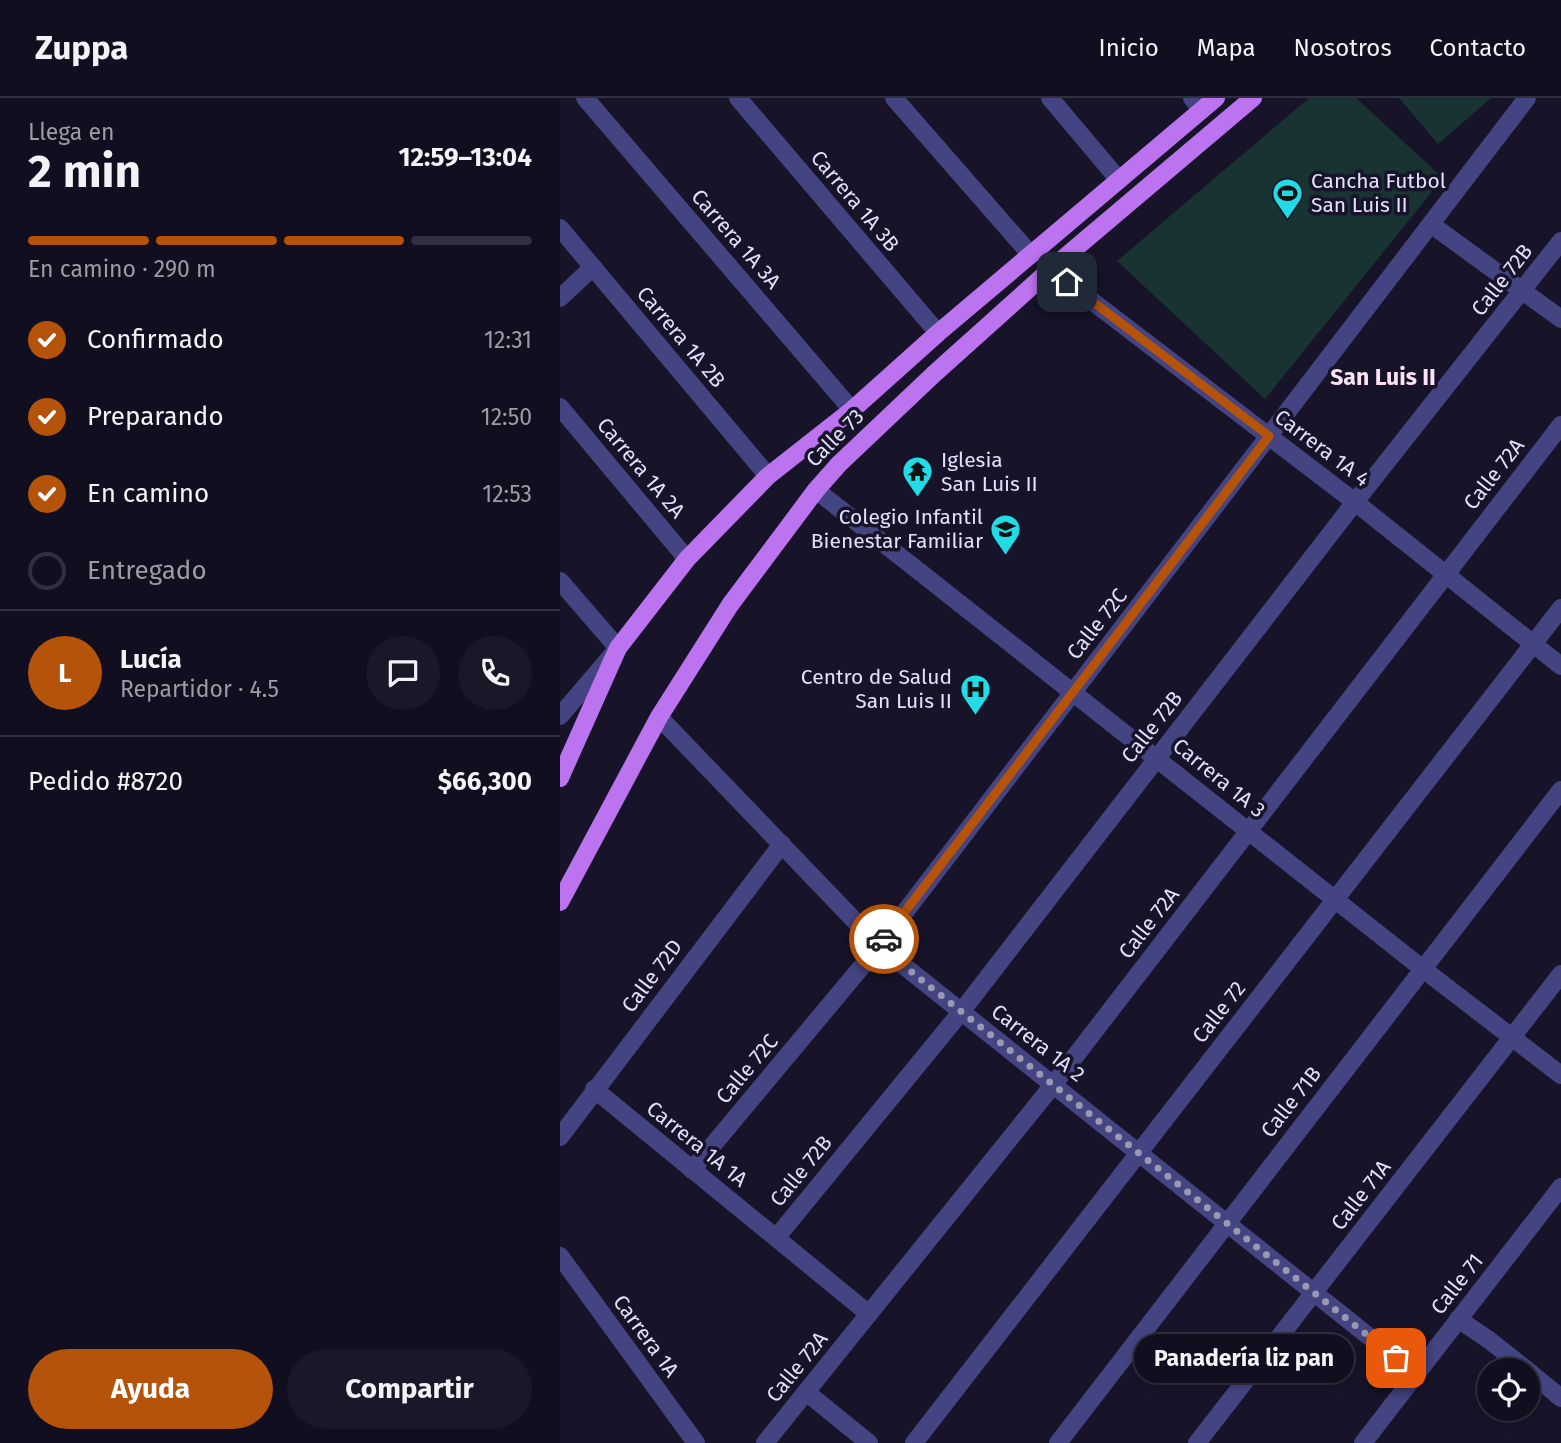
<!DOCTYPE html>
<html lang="es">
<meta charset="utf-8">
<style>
:root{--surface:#110f1f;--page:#1a1828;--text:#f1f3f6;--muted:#9c9ca4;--line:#302f3d;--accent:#b45309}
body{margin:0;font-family:"Fira Sans",sans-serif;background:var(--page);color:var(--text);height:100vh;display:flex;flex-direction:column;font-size:26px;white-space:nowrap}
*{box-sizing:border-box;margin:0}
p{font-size:23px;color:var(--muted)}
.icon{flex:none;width:38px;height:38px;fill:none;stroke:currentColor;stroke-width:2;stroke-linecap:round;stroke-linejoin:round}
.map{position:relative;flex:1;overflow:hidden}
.drawer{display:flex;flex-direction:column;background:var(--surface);width:560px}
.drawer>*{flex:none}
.fabs{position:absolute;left:917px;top:1260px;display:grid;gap:14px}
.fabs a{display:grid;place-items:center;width:63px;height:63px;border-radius:50%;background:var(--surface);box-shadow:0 4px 10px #0003,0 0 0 2px var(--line);font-size:35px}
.pin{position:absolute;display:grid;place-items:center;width:60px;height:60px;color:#fff;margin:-30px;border-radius:14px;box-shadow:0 4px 10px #0006}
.courier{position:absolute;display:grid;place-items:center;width:70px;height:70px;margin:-35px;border:5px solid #b45309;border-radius:50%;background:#fff;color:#222;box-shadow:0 2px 9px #0007}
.bubble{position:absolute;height:49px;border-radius:24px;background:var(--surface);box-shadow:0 4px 10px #0003,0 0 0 2px var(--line);font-size:23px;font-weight:700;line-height:49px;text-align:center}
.overview em{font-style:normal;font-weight:700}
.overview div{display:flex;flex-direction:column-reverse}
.overview{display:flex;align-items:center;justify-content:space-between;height:119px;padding:0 28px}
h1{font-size:46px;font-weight:700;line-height:52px}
.bar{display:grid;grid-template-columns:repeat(4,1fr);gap:10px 7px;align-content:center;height:84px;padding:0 28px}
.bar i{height:9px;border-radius:5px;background:var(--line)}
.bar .active{background:var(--accent)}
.bar p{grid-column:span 4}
.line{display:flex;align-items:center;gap:18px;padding:0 28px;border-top:2px solid var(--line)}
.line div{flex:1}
.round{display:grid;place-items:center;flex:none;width:74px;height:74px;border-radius:37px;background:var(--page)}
ol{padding:0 28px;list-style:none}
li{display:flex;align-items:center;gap:21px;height:77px}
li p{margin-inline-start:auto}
li .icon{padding:7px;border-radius:50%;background:var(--accent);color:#fff;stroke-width:4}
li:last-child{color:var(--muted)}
li i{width:38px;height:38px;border:4px solid var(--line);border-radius:50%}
.button{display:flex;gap:14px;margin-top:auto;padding:14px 28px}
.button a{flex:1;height:80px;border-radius:42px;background:var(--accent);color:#fff;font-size:28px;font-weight:700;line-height:80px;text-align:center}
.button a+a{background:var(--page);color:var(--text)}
header{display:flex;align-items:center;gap:42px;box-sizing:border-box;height:98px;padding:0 35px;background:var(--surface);border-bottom:2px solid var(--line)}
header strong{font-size:33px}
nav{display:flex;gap:38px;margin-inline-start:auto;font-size:24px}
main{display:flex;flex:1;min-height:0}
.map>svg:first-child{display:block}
.green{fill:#183331}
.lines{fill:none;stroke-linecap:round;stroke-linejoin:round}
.minor{stroke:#444483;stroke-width:18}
.major{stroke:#bc73f0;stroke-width:18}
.done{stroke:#9b99b2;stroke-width:7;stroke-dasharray:0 12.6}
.route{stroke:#b45309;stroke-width:9}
.labels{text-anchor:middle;stroke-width:7;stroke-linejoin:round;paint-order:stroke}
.poi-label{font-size:21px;fill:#e2e0fc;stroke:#171429;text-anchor:start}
.street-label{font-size:21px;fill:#e2e0fc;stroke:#171429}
.neighbourhood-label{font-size:23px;font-weight:bold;fill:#fce2f3;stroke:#171429}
</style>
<header>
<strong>Zuppa</strong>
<nav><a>Inicio</a><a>Mapa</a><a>Nosotros</a><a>Contacto</a></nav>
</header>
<main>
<section class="drawer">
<div class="overview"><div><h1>2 min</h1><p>Llega en</p></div><em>12:59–13:04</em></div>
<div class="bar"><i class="active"></i><i class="active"></i><i class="active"></i><i></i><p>En camino · 290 m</p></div>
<ol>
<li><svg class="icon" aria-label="check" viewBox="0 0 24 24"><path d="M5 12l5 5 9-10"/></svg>Confirmado<p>12:31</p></li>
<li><svg class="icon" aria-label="check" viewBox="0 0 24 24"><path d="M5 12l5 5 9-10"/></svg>Preparando<p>12:50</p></li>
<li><svg class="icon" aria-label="check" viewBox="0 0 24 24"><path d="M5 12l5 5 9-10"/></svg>En camino<p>12:53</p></li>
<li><i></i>Entregado</li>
</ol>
<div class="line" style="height:126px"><b class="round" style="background:var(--accent);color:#fff">L</b><div><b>Lucía</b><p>Repartidor · 4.5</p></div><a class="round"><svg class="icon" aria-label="chat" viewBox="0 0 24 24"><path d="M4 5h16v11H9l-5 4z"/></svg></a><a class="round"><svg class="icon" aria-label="phone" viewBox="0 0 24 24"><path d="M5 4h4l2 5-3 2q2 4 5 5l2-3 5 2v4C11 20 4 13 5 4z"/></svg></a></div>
<div class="line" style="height:91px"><div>Pedido #8720</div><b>$66,300</b></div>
<div class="button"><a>Ayuda</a><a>Compartir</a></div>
</section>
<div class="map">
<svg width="1001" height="1345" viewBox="0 0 1001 1345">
<rect width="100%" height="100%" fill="#171429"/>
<!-- green -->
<g class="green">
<polygon points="749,0 796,0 883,80 705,301 557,163"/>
<polygon points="839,0 931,0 878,46"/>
</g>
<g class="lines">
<!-- minor -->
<g class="minor">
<polyline points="25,0 292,312"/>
<polyline points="178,0 378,235"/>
<polyline points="334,0 471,157"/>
<polyline points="490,0 559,82"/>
<polyline points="632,0 642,12"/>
<polyline points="872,127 1001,221"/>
<polyline points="0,130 208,378"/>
<polyline points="492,170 507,184 795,404 1001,568"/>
<polyline points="0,200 33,169"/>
<polyline points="0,309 127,461"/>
<polyline points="256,392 863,871 1001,977"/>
<polyline points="0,483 58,550 0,618"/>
<polyline points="99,619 319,848 856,1276"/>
<polyline points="34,991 309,1216"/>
<polyline points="0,1039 222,746"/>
<polyline points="132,1072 319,848 967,0"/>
<polyline points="216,1140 401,914 795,404 1001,143"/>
<polyline points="0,1158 136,1345"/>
<polyline points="898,1221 929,1242 967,1272"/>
<polyline points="968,1273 1001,1300"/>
<polyline points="246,1294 309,1345"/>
<polyline points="205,1345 493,987 1001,327"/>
<polyline points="354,1345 1001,510"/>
<polyline points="498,1345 1001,692"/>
<polyline points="637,1345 1001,876"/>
<polyline points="803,1345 1001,1089"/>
</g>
<!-- major -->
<g class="major">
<polyline points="0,680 58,550 127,461 208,378 292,312 378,235 656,0"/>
<polyline points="0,804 99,619 170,507 256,392 279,366 374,276 492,170 693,0"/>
</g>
</g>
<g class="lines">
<!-- done -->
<polyline class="done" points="324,841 319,848 836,1260"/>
<!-- route -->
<polyline class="route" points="324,841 709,338 507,184"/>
</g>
<!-- icons -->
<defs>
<symbol id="stadium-pin" viewBox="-11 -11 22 30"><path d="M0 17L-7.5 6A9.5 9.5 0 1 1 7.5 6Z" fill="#21dbe7" stroke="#171429"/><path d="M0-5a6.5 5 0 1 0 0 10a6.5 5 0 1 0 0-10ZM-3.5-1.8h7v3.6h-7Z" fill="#111"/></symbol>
<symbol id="temple-pin" viewBox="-11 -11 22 30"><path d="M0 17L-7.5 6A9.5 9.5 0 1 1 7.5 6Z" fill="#21dbe7" stroke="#171429"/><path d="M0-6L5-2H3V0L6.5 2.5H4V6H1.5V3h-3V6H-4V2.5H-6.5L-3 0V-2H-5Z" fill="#111"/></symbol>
<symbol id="school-pin" viewBox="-11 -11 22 30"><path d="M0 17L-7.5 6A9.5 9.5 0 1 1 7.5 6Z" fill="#21dbe7" stroke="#171429"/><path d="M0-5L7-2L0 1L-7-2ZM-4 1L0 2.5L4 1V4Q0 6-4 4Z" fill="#111"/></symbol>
<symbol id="hospital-pin" viewBox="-11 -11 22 30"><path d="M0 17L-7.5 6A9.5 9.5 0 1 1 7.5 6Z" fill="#21dbe7" stroke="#171429"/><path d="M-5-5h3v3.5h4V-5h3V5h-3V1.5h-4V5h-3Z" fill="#111"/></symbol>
</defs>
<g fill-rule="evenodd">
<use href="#stadium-pin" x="710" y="78" width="35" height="47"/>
<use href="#temple-pin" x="340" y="356" width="35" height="47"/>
<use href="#school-pin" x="428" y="414" width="35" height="47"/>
<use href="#hospital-pin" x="398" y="574" width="35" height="47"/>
</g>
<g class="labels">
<!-- poi labels -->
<g class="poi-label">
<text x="751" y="90">Cancha Futbol<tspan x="751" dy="24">San Luis II</tspan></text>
<text x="381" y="369">Iglesia<tspan x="381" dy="24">San Luis II</tspan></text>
<text x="423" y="426" text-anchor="end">Colegio Infantil<tspan x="423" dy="24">Bienestar Familiar</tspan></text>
<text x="392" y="586" text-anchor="end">Centro de Salud<tspan x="392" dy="24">San Luis II</tspan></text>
</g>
<!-- street labels -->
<g class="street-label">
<text transform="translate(295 103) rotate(50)" y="7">Carrera 1A 3B</text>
<text transform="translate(176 141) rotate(49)" y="7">Carrera 1A 3A</text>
<text transform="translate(942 182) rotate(-52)" y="7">Calle 72B</text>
<text transform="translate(121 239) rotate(50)" y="7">Carrera 1A 2B</text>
<text transform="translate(275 340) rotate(-45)" y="7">Calle 73</text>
<text transform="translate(762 350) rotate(37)" y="7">Carrera 1A 4</text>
<text transform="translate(81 370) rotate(50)" y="7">Carrera 1A 2A</text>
<text transform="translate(934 376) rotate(-52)" y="7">Calle 72A</text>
<text transform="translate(537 526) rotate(-52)" y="7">Calle 72C</text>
<text transform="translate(592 629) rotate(-52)" y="7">Calle 72B</text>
<text transform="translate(659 680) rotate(39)" y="7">Carrera 1A 3</text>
<text transform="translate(589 825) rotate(-52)" y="7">Calle 72A</text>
<text transform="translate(92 878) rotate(-53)" y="7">Calle 72D</text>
<text transform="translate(659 914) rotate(-52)" y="7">Calle 72</text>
<text transform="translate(478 945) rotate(38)" y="7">Carrera 1A 2</text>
<text transform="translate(187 971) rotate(-50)" y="7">Calle 72C</text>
<text transform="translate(731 1004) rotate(-52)" y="7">Calle 71B</text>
<text transform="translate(137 1046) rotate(39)" y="7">Carrera 1A 1A</text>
<text transform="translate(241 1073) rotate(-51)" y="7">Calle 72B</text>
<text transform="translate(801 1097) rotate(-52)" y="7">Calle 71A</text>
<text transform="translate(897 1186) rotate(-52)" y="7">Calle 71</text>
<text transform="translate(86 1238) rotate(54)" y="7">Carrera 1A</text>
<text transform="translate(237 1269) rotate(-51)" y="7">Calle 72A</text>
</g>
<!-- neighbourhood labels -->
<g class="neighbourhood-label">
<text x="823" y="287">San Luis II</text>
</g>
</g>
</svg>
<div class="fabs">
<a><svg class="icon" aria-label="locate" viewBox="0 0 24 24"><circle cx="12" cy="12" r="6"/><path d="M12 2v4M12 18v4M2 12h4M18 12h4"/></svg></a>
</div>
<div class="pin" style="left:836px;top:1260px;background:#ea580c"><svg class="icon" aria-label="bag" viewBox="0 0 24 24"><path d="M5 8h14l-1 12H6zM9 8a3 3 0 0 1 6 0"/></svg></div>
<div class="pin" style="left:507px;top:184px;background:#1f2937"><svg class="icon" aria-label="home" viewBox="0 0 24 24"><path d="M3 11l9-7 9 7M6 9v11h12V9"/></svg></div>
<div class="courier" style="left:324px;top:841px"><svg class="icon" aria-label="car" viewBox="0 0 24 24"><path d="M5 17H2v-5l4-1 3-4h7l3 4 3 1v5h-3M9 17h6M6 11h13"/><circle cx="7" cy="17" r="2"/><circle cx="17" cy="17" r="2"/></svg></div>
<div class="bubble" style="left:574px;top:1236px;width:220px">Panadería liz pan</div>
</div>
</main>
